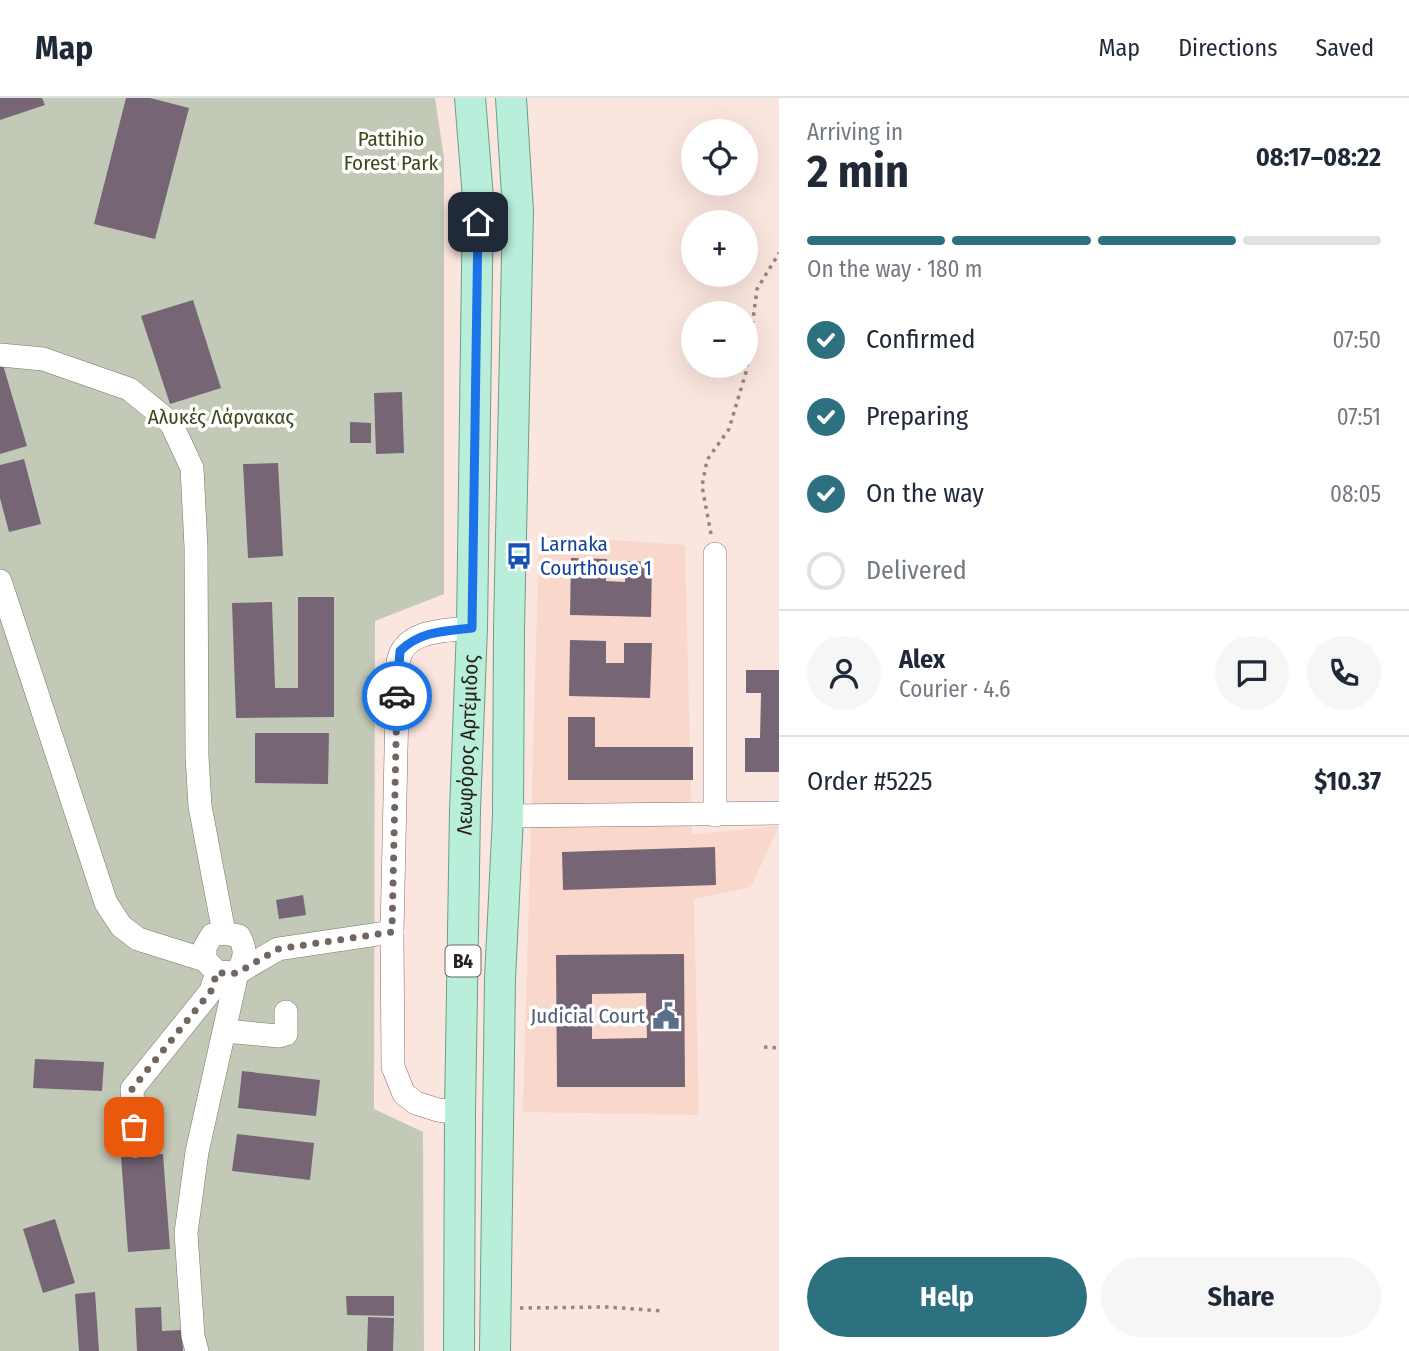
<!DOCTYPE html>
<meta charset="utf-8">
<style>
:root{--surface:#fff;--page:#f6f6f7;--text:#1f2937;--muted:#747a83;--line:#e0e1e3;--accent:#2d7181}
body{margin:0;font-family:"Fira Sans Condensed",sans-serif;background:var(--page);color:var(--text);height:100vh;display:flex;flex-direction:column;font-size:26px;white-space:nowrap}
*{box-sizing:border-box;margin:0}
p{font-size:23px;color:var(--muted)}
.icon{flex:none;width:38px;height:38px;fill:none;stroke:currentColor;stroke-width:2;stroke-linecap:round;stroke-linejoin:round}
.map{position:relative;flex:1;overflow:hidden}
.panel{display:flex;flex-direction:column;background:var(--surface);width:630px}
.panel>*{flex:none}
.controls{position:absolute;left:681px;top:21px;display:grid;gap:14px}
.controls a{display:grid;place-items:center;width:77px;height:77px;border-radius:50%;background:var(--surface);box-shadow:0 7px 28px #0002;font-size:35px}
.pin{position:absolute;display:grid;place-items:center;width:60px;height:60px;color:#fff;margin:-30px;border-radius:14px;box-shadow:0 4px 10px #0006}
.courier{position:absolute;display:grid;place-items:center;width:70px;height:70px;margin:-35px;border:5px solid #1a73e8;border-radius:50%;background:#fff;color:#222;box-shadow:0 2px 9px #0007}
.headline em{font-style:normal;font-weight:700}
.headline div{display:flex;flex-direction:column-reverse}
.headline{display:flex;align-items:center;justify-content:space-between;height:119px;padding:0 28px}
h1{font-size:46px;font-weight:700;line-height:52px}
.bar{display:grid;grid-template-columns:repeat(4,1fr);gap:10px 7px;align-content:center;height:84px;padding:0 28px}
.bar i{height:9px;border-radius:5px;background:var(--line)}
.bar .active{background:var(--accent)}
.bar p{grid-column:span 4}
.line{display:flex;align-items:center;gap:18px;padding:0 28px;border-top:2px solid var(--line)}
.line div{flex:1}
.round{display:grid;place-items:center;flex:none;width:74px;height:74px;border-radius:37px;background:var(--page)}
ol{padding:0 28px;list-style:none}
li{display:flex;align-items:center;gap:21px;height:77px}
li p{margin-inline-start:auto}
li .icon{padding:7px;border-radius:50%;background:var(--accent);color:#fff;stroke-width:4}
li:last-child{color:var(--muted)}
li i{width:38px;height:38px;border:4px solid var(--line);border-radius:50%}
.primary-button{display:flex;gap:14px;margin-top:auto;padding:14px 28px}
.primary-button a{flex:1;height:80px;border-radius:42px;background:var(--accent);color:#fff;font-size:28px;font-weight:700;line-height:80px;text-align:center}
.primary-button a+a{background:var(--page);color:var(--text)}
header{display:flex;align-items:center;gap:42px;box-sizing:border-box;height:98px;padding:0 35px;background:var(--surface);border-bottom:2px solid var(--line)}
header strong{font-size:33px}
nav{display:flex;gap:38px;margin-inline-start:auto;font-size:24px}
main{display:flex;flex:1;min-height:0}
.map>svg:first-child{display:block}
.built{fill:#f9d7cb}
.green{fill:#c3c9b7}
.building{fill:#756575;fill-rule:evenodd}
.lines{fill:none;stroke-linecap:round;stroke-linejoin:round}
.minor-casing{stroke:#856e66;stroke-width:24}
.major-casing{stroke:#689f89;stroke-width:32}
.path{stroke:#958681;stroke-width:3.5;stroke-dasharray:3.5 5;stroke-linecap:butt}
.minor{stroke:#fff;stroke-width:23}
.major{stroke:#b9eedb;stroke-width:30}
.done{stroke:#736661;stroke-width:7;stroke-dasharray:0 12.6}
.route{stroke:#1a73e8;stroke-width:9}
.labels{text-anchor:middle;stroke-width:7;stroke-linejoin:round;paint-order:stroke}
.shield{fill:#fff;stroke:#6a6461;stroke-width:2}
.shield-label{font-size:19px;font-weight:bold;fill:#2a211d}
.park-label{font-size:21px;fill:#3c481a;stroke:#fff}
.transit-label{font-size:21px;fill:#164399;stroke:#fff;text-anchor:start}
.street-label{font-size:21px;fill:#2a211d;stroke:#fff}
.service-label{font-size:21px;fill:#4e5e75;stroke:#fff;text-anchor:end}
</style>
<header>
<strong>Map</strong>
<nav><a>Map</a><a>Directions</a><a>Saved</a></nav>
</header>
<main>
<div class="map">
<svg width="779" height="1253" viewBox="0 0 779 1253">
<rect width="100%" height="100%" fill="#fbe6df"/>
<!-- built -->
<polygon class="built" points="539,437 685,447 692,736 779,728 751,789 694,801 699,1017 523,1014"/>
<!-- green -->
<polygon class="green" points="0,0 435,0 444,60 444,496 375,523 374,1011 423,1034 424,1253 0,1253"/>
<!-- building -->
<g class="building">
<polygon points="0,0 42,0 45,7 0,22"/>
<polygon points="126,0 150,0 189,10 155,141 94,126"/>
<polygon points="193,202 221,290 170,306 141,218"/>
<polygon points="3,267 27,348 0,356 0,268"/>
<polygon points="402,294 404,355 376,356 374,295"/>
<polygon points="350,324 371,325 371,345 350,345"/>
<polygon points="24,361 41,426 9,434 0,400 0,367"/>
<polygon points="278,365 283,458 248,460 243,366"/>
<polygon points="571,460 607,461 606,483 625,484 625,463 652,464 651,519 570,517"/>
<polygon points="298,499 334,499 334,619 236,620 232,505 272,504 275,590 298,590"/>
<polygon points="570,542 606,543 606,565 624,565 624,545 652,545 650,600 569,598"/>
<polygon points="746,572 779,572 779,674 745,674 745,640 760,640 761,595 746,595"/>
<polygon points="568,619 595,619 595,649 693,649 693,682 568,682"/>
<polygon points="255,635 329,635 328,686 255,685"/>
<polygon points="715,749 716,787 563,792 562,754"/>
<polygon points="303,797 306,817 279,821 276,802"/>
<path d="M 684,856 L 685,989 L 557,989 L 556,857 ZM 646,895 L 647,940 L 592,941 L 592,896 Z"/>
<polygon points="35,961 104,964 102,993 33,990"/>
<polygon points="242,973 320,982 316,1018 238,1010"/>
<polygon points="237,1036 314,1045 310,1082 232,1073"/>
<polygon points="163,1056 170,1151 128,1154 121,1058"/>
<polygon points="55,1121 75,1185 43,1195 23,1131"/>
<polygon points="95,1194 99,1253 79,1253 75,1196"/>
<polygon points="346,1198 394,1198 394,1218 347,1217"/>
<polygon points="161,1209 162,1233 182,1232 183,1253 137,1253 135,1210"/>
<polygon points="368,1219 394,1220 393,1253 367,1253"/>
</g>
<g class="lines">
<defs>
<g id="minor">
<polyline points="0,257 43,261 129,291 171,325 192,370 196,449 197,658 200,708 224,835"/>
<polyline points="715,456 715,717"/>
<path d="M 0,483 L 106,805 L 121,828 L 138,841 L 205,862 L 205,849 L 212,837 L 224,835 L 239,838 C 247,852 245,861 237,875 L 278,851 L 392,834"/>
<polyline points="508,718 779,715"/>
<polyline points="225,933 279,938 286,936 286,914"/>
<path d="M 460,1015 L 438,1012 L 416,1005 L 404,996 L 393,969 L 392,834 L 398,564 C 404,531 445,533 472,530"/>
<polyline points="135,1048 132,991 211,893 217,874"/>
<polyline points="197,1253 193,1238 186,1135 197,1054 237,875 217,874 205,862"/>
</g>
<g id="major">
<path id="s1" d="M 459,1253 L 460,1015 L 465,712 L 472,530 L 478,100 L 470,0"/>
<polyline points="495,1253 500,881 508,718 509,531 518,113 511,0"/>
</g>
</defs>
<!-- minor casing -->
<use href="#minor" class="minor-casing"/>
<!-- major casing -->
<use href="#major" class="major-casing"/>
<!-- path -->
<g class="path">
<polyline points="711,436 702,388 707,362 729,331 746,274 757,191 779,155"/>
<polyline points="764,949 779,950"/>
<polyline points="520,1210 607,1209 662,1213"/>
</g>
<!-- minor -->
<use href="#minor" class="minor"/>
<!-- major -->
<use href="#major" class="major"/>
</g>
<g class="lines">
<!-- done -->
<polyline class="done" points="134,1029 132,991 211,893 217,874 227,876 237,875 278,851 392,834 397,598"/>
<!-- route -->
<path class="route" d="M 397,598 L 400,553 C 420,533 445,533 472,530 L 478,124"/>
</g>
<!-- icons -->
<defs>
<symbol id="bus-bare" viewBox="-9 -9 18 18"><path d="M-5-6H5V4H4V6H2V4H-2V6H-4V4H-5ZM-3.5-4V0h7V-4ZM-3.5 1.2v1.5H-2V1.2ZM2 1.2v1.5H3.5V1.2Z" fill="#1a4fb4" stroke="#fff" stroke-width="2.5" paint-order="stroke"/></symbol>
<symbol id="civic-bare" viewBox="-9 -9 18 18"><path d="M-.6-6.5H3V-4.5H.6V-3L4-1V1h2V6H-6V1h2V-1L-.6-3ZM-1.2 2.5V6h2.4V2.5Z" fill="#5c6f8a" stroke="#fff" stroke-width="2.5" paint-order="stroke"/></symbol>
</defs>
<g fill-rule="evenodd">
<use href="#bus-bare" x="500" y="439" width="38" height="38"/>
<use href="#civic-bare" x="647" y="899" width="38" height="38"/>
</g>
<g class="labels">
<!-- shield labels -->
<rect class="shield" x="445.5" y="847.5" width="35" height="31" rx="5"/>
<g class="shield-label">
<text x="463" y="870">B4</text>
</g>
<!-- park labels -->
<g class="park-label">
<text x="391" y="48">Pattihio<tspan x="391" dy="24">Forest Park</tspan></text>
<text x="221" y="326">Αλυκές Λάρνακας</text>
</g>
<!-- transit labels -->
<g class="transit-label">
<text x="540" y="453">Larnaka<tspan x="540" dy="24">Courthouse 1</tspan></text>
</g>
<!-- street labels -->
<g class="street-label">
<text dy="7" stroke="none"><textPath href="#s1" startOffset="606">Λεωφόρος Αρτέμιδος</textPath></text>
</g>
<!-- service labels -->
<g class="service-label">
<text x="645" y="925">Judicial Court</text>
</g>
</g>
</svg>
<div class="controls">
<a><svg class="icon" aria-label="locate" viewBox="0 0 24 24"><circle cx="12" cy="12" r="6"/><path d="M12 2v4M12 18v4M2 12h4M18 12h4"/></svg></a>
<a>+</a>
<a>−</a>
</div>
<div class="pin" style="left:134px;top:1029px;background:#ea580c"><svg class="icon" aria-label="bag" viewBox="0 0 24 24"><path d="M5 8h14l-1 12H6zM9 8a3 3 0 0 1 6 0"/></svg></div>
<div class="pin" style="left:478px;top:124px;background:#1f2937"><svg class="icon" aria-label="home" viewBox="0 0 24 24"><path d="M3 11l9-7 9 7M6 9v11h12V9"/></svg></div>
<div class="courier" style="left:397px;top:598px"><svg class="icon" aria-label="car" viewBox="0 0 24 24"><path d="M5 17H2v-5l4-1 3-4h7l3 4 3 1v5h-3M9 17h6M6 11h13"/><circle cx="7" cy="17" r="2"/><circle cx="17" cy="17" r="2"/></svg></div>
</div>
<section class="panel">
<div class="headline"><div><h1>2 min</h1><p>Arriving in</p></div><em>08:17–08:22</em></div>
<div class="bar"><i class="active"></i><i class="active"></i><i class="active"></i><i></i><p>On the way · 180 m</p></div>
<ol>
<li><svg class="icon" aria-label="check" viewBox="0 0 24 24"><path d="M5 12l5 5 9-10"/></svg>Confirmed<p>07:50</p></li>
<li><svg class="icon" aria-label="check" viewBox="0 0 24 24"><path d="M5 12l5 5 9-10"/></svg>Preparing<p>07:51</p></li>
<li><svg class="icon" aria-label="check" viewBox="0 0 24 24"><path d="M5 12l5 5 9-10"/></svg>On the way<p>08:05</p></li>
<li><i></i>Delivered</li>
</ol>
<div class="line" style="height:126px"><a class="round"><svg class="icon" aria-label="person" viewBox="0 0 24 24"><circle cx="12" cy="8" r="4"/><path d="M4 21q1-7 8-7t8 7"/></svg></a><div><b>Alex</b><p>Courier · 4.6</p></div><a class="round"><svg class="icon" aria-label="chat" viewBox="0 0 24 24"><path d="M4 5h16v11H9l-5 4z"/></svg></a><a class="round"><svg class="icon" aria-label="phone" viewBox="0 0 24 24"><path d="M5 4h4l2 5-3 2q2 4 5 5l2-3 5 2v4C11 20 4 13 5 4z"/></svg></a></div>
<div class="line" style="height:91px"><div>Order #5225</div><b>$10.37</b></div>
<div class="primary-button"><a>Help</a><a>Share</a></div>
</section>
</main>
